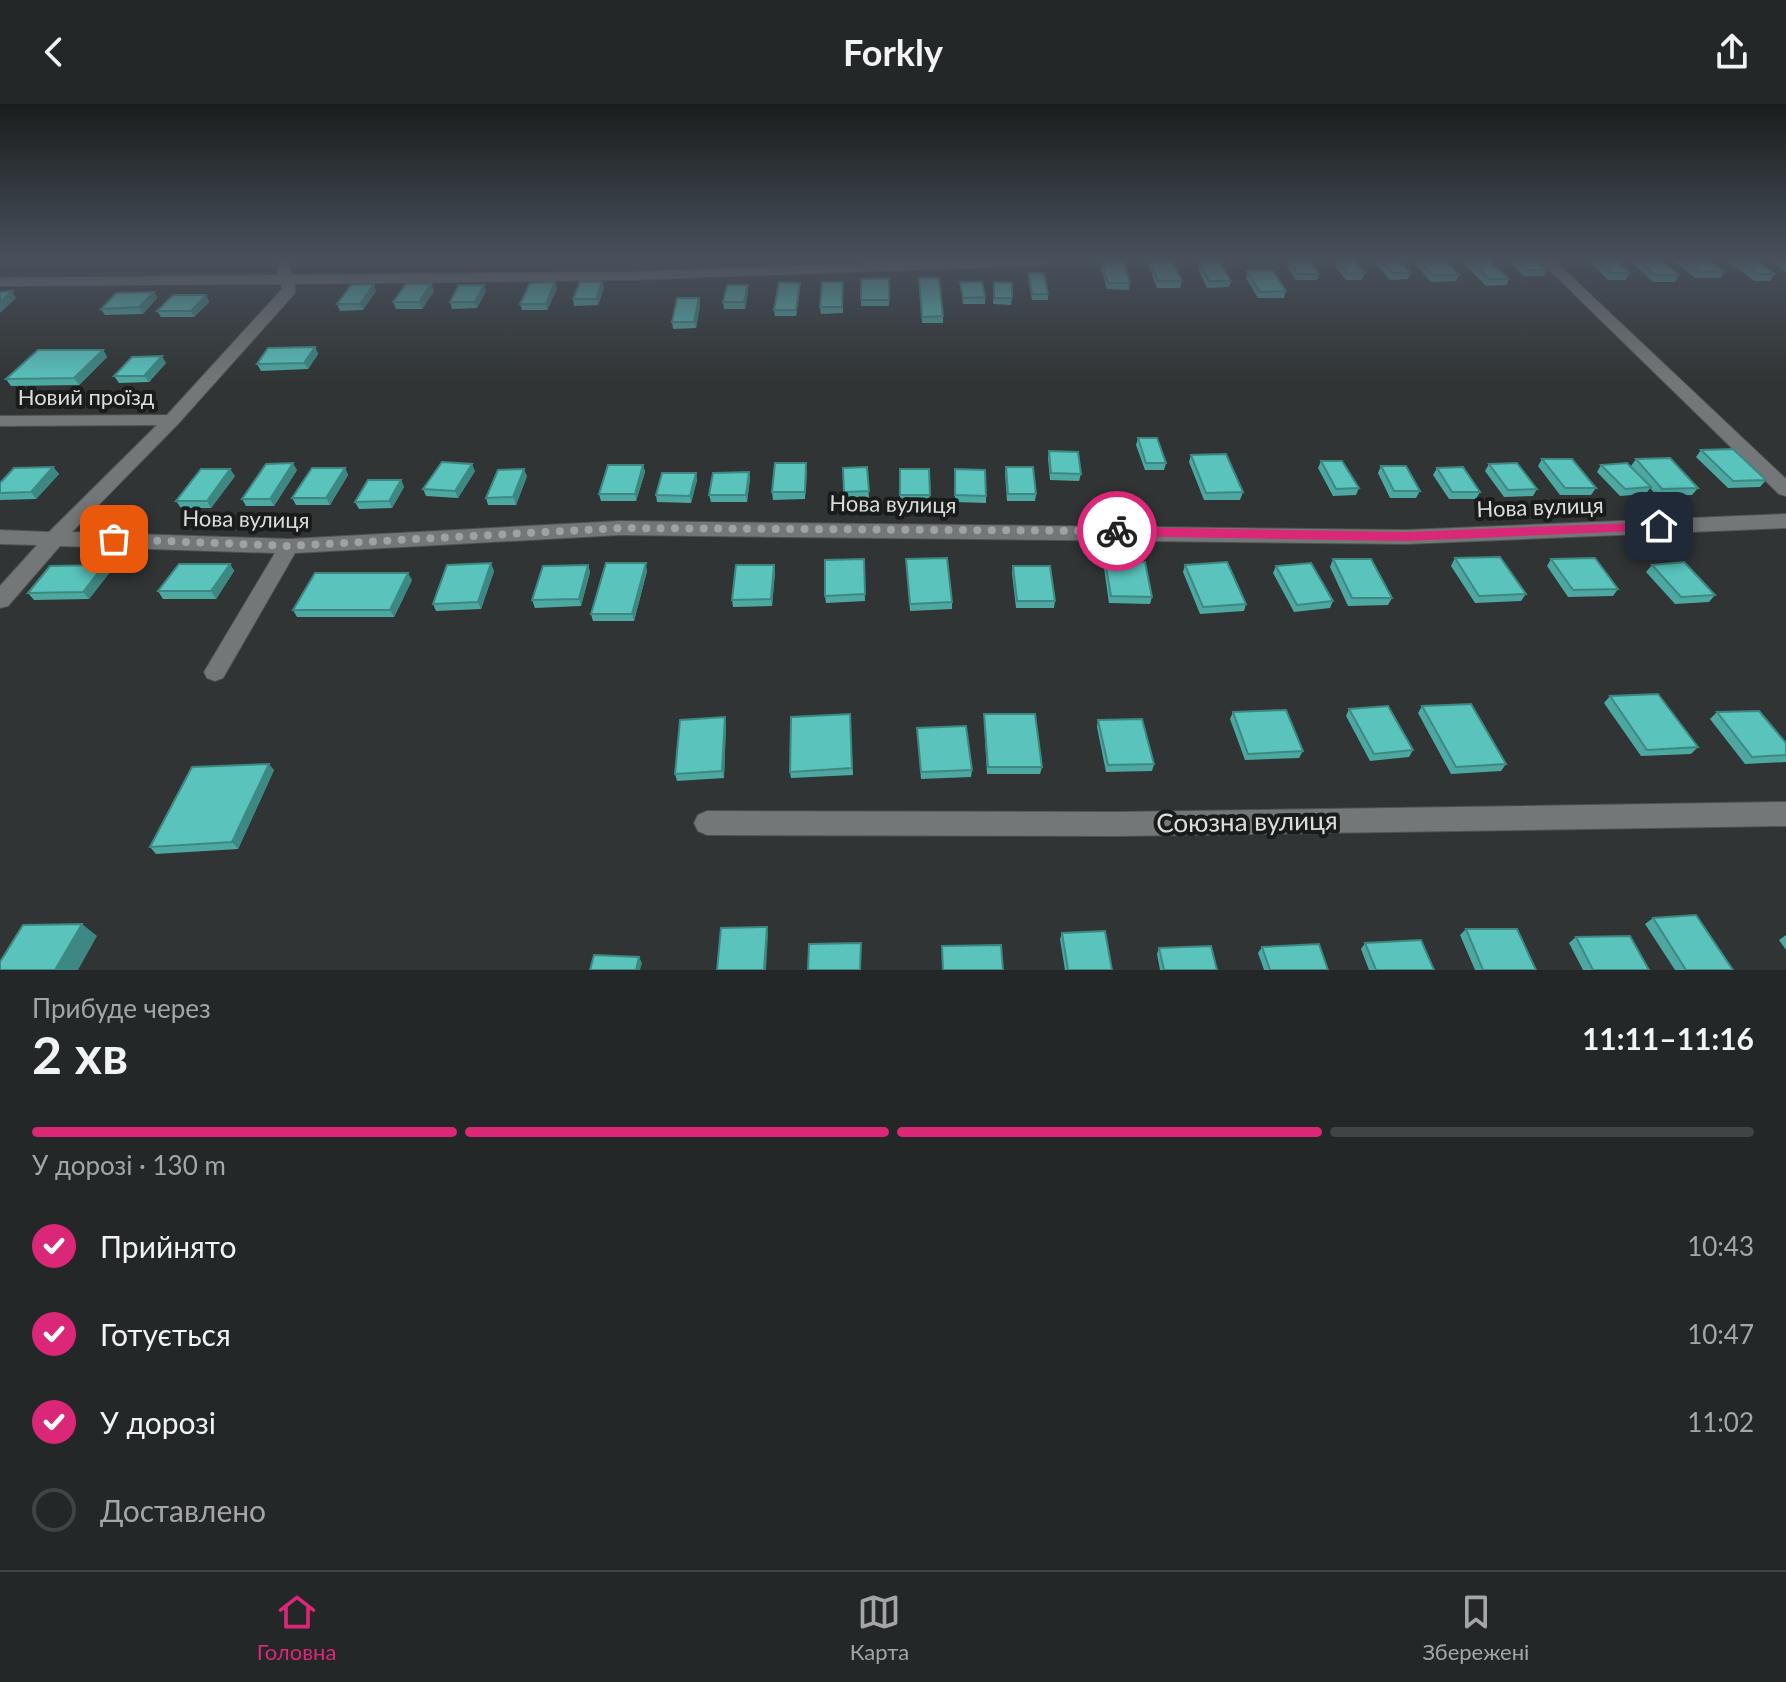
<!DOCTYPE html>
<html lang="uk">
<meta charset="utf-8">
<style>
:root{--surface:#242727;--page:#303333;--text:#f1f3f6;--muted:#a3a5a7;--line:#414444;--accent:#db2777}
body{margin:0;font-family:Lato,sans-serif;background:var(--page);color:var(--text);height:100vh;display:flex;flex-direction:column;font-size:30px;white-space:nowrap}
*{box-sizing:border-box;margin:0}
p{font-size:26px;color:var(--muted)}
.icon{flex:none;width:44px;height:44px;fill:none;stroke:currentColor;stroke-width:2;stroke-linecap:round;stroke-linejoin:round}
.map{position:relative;height:866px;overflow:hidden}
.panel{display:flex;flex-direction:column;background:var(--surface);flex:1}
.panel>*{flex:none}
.pin{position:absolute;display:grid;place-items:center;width:68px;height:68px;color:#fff;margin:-34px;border-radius:16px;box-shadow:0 4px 12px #0006}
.courier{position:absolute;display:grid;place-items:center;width:80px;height:80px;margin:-40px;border:6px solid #db2777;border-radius:50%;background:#fff;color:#222;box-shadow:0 2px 10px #0007}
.summary em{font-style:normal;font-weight:700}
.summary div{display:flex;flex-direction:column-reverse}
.summary{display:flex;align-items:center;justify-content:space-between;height:136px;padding:0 32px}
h1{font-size:52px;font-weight:700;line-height:60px}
.bar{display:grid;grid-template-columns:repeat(4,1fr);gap:12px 8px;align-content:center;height:96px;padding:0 32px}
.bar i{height:10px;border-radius:6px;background:var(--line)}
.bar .selected{background:var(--accent)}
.bar p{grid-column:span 4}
ol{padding:0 32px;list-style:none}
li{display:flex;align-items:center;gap:24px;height:88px}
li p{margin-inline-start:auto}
li .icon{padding:8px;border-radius:50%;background:var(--accent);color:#fff;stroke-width:4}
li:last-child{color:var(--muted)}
li i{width:44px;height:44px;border:4px solid var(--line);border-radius:50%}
header{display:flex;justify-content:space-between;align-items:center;height:104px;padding:0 32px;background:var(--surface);font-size:36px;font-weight:700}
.menu{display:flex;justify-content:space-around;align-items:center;height:112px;border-top:2px solid var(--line);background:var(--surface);font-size:22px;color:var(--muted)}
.menu a{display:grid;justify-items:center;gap:4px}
.menu .selected{color:var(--accent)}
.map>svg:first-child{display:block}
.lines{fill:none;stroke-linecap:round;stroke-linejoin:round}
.street-casing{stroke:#4f5251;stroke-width:2}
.street{fill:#737777;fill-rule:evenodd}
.wall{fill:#4da8a2}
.shaded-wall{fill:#3e8884}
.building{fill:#59c3bc;stroke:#3e8884;stroke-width:2}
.route{fill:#db2777}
.done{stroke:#9fa2a2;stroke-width:8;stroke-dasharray:0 14.4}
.labels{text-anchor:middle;stroke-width:8;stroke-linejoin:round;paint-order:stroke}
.street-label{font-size:22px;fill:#dbdddd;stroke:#1a1b1b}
.near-street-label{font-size:26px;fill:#dbdddd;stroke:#1a1b1b}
</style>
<header><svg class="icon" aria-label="back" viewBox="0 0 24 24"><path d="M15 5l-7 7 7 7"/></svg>Forkly<svg class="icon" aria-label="share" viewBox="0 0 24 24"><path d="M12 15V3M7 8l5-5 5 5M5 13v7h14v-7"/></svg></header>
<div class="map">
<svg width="1786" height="866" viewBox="0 0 1786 866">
<rect width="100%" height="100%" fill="#303434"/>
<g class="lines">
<defs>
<g id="street">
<polygon points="277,157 292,157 289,161 293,171 629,168 932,157 1050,157 1043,161 629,176 295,180 295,189 178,320 72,428 289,435 620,417 1406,426 1786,410 1786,424 1406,440 620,431 295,449 223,574 215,577 207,574 204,568 275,449 60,442 8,502 0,504 0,482 37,441 0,440 0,426 49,428 157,321 0,322 0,312 167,311 282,185 281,180 0,182 0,174 278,171"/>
<polygon points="1540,157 1555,157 1786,375 1786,392 1779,390"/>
<polygon points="1786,698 1786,722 1118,732 707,731 698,727 694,719 698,711 707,707 1118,708"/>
</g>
</defs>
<!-- street casing -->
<use href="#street" class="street-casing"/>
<!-- street -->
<use href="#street" class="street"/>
</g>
<!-- wall -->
<g class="wall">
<polygon points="1150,157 1182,177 1180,184 1157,184 1149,163"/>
<polygon points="1288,157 1319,170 1317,176 1296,176 1287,163"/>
<polygon points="1337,157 1355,157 1365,169 1362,176 1346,176 1335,162"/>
<polygon points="1379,157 1399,157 1411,169 1408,175 1390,176 1377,161"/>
<polygon points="1416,157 1446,157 1459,171 1456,177 1431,178 1415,160"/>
<polygon points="1467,157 1490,157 1509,175 1506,181 1486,182 1465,161"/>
<polygon points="1511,157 1538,157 1547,166 1544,172 1523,172 1510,158"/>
<polygon points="1590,157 1617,157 1630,169 1626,176 1608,176 1590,158"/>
<polygon points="1630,157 1662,157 1679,171 1675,178 1653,178"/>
<polygon points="1674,157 1710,157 1724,168 1720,174 1695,174"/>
<polygon points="1728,157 1757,157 1775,170 1770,177 1754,177"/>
<polygon points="1771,157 1786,157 1786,168"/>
<polygon points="1102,158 1130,179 1129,186 1107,185 1101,164"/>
<polygon points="1199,158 1231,177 1229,183 1207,184 1198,165"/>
<polygon points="1247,167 1286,187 1284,194 1258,194 1246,174"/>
<polygon points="1028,169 1048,190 1048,196 1032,196 1028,176"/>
<polygon points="889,174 889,202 861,202 861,175"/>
<polygon points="919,174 943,212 943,219 922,219"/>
<polygon points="555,178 557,185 547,206 522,206 520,200"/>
<polygon points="602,178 604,184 598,201 574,202 573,195"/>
<polygon points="843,178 843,209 821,210 820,203"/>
<polygon points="960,178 985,193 985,200 963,200"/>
<polygon points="994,178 1012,194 1011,201 993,200"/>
<polygon points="431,180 434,187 422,205 396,205 393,198"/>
<polygon points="748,181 748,188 745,205 724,205 723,198"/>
<polygon points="800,185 796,212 775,212 774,206"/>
<polygon points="376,187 363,206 340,207 337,200"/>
<polygon points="486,187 477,204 452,205 450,198"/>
<polygon points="154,188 157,194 143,210 105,211 101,205"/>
<polygon points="206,191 209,198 194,213 161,213 157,207"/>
<polygon points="699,194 700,201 696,224 673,225 672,218"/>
<polygon points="315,243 318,250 308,265 261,267 257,260"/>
<polygon points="103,246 107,253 79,281 11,282 6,275"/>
<polygon points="166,259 149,278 119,279 114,272"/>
<polygon points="1138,334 1166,359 1164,366 1145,366 1136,341"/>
<polygon points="1701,346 1766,376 1760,383 1728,384 1696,353"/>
<polygon points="1049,347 1081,370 1079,377 1050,376 1048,354"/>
<polygon points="1191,351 1243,388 1240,396 1204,396 1189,358"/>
<polygon points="1542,355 1596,384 1591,391 1560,391 1538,362"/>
<polygon points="1636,355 1698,384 1692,391 1657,392 1650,384 1646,390 1620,392 1597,368 1601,361 1637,369 1631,362"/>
<polygon points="1321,357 1359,384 1356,391 1333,392 1318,364"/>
<polygon points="1489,360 1537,385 1533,392 1504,393 1485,367"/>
<polygon points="643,361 645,368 636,397 601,397 599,390"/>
<polygon points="1381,362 1420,387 1416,394 1390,394 1378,369"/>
<polygon points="53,363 59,370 36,395 0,396 0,379"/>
<polygon points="867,363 869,394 844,395 843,364"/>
<polygon points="1006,363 1036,390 1035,397 1007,397 1005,370"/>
<polygon points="345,364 348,371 330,401 296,401 292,394"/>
<polygon points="1437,364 1480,388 1476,395 1449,395 1433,371"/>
<polygon points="900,365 930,391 929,398 900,398"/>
<polygon points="955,365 986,392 986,399 955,398"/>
<polygon points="297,366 274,402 246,402 242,395"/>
<polygon points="807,366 805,395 773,396 772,388"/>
<polygon points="475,367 458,394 426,392 423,385"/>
<polygon points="749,368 750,375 747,398 711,398 709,391"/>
<polygon points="696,369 697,376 691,399 657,398 656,391"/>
<polygon points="235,372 211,404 181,404 176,397"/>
<polygon points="527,372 516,401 488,401 486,394"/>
<polygon points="401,376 404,383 392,404 359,405 355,398"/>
<polygon points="1455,454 1526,490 1521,497 1475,499 1451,462"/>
<polygon points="864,455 865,497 826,499 825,492"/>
<polygon points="906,455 952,498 952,505 910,507"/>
<polygon points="1333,455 1392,494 1388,501 1348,502 1330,463"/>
<polygon points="1551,455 1618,485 1613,492 1568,493 1547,462"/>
<polygon points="1105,457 1152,493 1150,500 1109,499 1104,464"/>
<polygon points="230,460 234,467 216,495 163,495 158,487"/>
<polygon points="588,461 590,468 581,502 535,504 532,496"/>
<polygon points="774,461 775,468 772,502 733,503 732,496"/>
<polygon points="1185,461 1246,500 1244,507 1200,510 1183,468"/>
<polygon points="1652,461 1715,491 1709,498 1675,500 1646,468"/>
<polygon points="1013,462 1055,497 1054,504 1016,504 1012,469"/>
<polygon points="1276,462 1333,497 1330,504 1294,508 1273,469"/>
<polygon points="494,467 481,505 436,507 433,500"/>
<polygon points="647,467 634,517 593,517 591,510"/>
<polygon points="110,468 89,495 34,496 28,489"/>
<polygon points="412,476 394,513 297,513 293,506"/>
<polygon points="1610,592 1698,643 1691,650 1641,652 1604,599"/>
<polygon points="1422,602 1506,660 1501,667 1451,670 1418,609"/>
<polygon points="1349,605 1413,646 1409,653 1370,657 1346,612"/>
<polygon points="1233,608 1303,647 1299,654 1245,656 1230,615"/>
<polygon points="1717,608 1786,639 1786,658 1745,660 1710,615"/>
<polygon points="850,610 853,671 791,674 790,668"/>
<polygon points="984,610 1042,663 1040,670 987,670 984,617"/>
<polygon points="1098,616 1154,660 1152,667 1106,668 1097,623"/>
<polygon points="726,620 724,674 677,677 675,670"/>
<polygon points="917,624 972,666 971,673 921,675"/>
<polygon points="274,666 238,745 156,750 150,743"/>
<polygon points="1653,814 1733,866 1675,866 1645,820"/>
<polygon points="1466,825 1536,866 1475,866 1460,831"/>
<polygon points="1062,829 1112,866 1065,866 1060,835"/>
<polygon points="1786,831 1786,846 1779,836"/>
<polygon points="1576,833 1649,866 1583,866 1569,839"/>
<polygon points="1365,839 1434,866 1369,866 1361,845"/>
<polygon points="1262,843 1328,866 1264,866 1258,849"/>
<polygon points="1159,844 1217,866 1160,866 1157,850"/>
</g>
<!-- shaded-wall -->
<g class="shaded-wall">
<polygon points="555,178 557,185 547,206 546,200"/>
<polygon points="602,178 604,184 598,201 596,195"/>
<polygon points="800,179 800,185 796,212 796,206"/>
<polygon points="374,180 376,187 363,206 360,200"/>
<polygon points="431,180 434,187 422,205 419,198"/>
<polygon points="484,181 486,187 477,204 475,198"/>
<polygon points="748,181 748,188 745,205 744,198"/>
<polygon points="12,187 16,194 0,209 0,198"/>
<polygon points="154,188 157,194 143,210 139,203"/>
<polygon points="206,191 209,198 194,213 191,207"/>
<polygon points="699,194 700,201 696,224 694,218"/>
<polygon points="315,243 318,250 308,265 304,259"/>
<polygon points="103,246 107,253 79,281 74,274"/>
<polygon points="162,252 166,259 149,278 144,272"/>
<polygon points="293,359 297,366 274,402 270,395"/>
<polygon points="472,360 475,367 458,394 455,387"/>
<polygon points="643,361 645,368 636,397 635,390"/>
<polygon points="53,363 59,370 36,395 31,388"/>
<polygon points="345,364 348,371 330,401 326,394"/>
<polygon points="230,365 235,372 211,404 207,397"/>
<polygon points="524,365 527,372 516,401 513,393"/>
<polygon points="749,368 750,375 747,398 746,391"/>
<polygon points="696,369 697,376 691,399 690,392"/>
<polygon points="401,376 404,383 392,404 389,397"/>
<polygon points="491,459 494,467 481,505 478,498"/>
<polygon points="646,459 647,467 634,517 632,510"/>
<polygon points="230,460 234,467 216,495 211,487"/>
<polygon points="104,461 110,468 89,495 83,488"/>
<polygon points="588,461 590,468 581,502 579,495"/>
<polygon points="774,461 775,468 772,502 771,495"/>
<polygon points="408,469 412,476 394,513 390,506"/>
<polygon points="725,613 726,620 724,674 722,667"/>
<polygon points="269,660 274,666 238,745 232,738"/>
<polygon points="82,820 97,832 78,866 55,866"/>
<polygon points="767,823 768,829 766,866 764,866"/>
<polygon points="639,853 642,859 640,866 636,866"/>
</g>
<!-- building -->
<g class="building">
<polygon points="1150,157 1172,157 1182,177 1158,177"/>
<polygon points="1289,157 1310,157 1319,170 1298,170"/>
<polygon points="1338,157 1355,157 1365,169 1348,170"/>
<polygon points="1381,157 1399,157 1411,169 1393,169"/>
<polygon points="1420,157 1446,157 1459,171 1433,171"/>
<polygon points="1470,157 1490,157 1509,175 1489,175"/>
<polygon points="1518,157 1538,157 1547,166 1526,166"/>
<polygon points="1598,157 1617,157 1630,169 1611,169"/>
<polygon points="1640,157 1662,157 1679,171 1656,171"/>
<polygon points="1686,157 1710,157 1724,168 1699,168"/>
<polygon points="1741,157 1757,157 1775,170 1758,170"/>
<polygon points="1102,158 1124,158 1130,179 1108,179"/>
<polygon points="1199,158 1220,158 1231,177 1209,177"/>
<polygon points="1247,167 1273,167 1286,187 1260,188"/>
<polygon points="1028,169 1044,169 1048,190 1032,190"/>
<polygon points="889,174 889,196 861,196 861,175"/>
<polygon points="919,174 939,174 943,212 922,213"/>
<polygon points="555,178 546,200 520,200 530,179"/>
<polygon points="580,178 602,178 596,195 573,195"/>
<polygon points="779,178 800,179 796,206 774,206"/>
<polygon points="822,178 843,178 842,203 820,203"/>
<polygon points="960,178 982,178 985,193 963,194"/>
<polygon points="994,178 1012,179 1012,194 994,194"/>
<polygon points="374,180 360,200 337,200 351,181"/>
<polygon points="406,180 431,180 419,198 393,198"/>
<polygon points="459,181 484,181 475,198 450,198"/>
<polygon points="727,181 748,181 744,198 723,198"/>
<polygon points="12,187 0,198 0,188"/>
<polygon points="154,188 139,203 101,205 116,189"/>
<polygon points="173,191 206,191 191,207 157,207"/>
<polygon points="677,194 699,194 694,218 672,218"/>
<polygon points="315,243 304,259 257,260 268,244"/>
<polygon points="38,246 103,246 74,274 6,275"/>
<polygon points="162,252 144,272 114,272 132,253"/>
<polygon points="1138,334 1157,334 1166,359 1146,359"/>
<polygon points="1733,345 1766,376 1733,377 1701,346"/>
<polygon points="1049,347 1078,348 1081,370 1051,369"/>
<polygon points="1226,350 1243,388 1206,389 1191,351"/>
<polygon points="1670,354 1698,384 1662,385 1636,355"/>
<polygon points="1542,355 1572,355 1596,384 1565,384"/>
<polygon points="1321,357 1342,357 1359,384 1336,385"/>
<polygon points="442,358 472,360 455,387 423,385"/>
<polygon points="293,359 270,395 242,395 266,360"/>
<polygon points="775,359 806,359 805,388 772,388"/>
<polygon points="1517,359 1537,385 1508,386 1489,360"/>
<polygon points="1627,359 1651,383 1625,385 1601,361"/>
<polygon points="608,361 643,361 635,390 599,390"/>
<polygon points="1381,362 1406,362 1420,387 1394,387"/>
<polygon points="53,363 31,388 0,389 0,379 14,364"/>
<polygon points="867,363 869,387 844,388 843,364"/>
<polygon points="1006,363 1033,363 1036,390 1008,390"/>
<polygon points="1463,363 1480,388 1452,388 1437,364"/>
<polygon points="312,364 345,364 326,394 292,394"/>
<polygon points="201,365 230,365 207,397 176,397"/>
<polygon points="524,365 513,393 486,394 498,366"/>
<polygon points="900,365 929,365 930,391 900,391"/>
<polygon points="955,365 985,366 986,392 955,391"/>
<polygon points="749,368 746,391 709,391 713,369"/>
<polygon points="662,369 696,369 690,392 656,391"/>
<polygon points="368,376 401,376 389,397 355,398"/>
<polygon points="1500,453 1526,490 1479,492 1455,454"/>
<polygon points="947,454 952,498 910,500 906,455"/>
<polygon points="1595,454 1618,485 1573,486 1551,455"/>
<polygon points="864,455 865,490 825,492 825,456"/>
<polygon points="1333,455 1371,455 1392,494 1352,494"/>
<polygon points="1105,457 1145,458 1152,493 1111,492"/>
<polygon points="1227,458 1246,500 1203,503 1185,461"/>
<polygon points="1684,458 1715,491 1681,493 1652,461"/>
<polygon points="491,459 478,498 433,500 447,461"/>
<polygon points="606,459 646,459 632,510 591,510"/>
<polygon points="1311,459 1333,497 1297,501 1276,462"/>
<polygon points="179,460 230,460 211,487 158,487"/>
<polygon points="104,461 83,488 28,489 50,462"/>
<polygon points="588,461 579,495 532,496 543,462"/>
<polygon points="736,461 774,461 771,495 732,496"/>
<polygon points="1013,462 1050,462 1055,497 1017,497"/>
<polygon points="315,469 408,469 390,506 293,506"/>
<polygon points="1658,590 1698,643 1647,646 1610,592"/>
<polygon points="1471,600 1506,660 1456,663 1422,602"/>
<polygon points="1388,602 1413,646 1374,650 1349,605"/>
<polygon points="1286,606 1303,647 1248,650 1233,608"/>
<polygon points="1759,607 1786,639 1786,651 1752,653 1717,608"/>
<polygon points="850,610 852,664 790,668 791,613"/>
<polygon points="984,610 1035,610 1042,663 988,663"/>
<polygon points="725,613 722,667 675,670 680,616"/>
<polygon points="1142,615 1154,660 1108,661 1098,616"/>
<polygon points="966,622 972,666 921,668 917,624"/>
<polygon points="269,660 232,738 150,743 192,663"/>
<polygon points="1696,811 1733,866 1686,866 1653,814"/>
<polygon points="82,820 55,866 0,866 0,858 23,821"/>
<polygon points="767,823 764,866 717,866 721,824"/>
<polygon points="1466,825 1517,825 1536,866 1483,866"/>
<polygon points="1105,827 1112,866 1068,866 1062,829"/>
<polygon points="1630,832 1649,866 1593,866 1576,833"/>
<polygon points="1421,836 1434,866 1376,866 1365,839"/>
<polygon points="861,839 860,866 808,866 809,840"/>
<polygon points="1319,840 1328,866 1270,866 1262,843"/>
<polygon points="1001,841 1003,866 943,866 942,842"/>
<polygon points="1211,842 1217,866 1164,866 1159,844"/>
<polygon points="594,851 639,853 636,866 590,866"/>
</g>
<!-- sky -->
<linearGradient id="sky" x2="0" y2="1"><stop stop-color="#1a1d1d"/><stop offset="0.56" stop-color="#48505c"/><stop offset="1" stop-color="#48505c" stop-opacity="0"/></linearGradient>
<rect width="1786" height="278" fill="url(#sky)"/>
<!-- route -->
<polygon class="route" points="1659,418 1666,422 1659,426 1406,437 1117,432 1111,427 1117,423 1406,428"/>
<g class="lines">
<!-- done -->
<polyline class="done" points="114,435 289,442 620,424 1117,427"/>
</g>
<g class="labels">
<!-- street labels -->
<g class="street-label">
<text x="86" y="301">Новий проїзд</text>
<text transform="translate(893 400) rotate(1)" y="8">Нова вулиця</text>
<text transform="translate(1540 403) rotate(-2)" y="8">Нова вулиця</text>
<text transform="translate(246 415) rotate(1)" y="8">Нова вулиця</text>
</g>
<!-- near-street labels -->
<g class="near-street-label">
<text transform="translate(1247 718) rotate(-1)" y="9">Союзна вулиця</text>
</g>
</g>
</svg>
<div class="pin" style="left:114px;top:435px;background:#ea580c"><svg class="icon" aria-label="bag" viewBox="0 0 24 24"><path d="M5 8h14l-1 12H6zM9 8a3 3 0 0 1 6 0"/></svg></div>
<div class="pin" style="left:1659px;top:422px;background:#1f2937"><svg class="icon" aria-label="home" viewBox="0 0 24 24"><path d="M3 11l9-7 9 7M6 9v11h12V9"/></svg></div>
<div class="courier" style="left:1117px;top:427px"><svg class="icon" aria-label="bike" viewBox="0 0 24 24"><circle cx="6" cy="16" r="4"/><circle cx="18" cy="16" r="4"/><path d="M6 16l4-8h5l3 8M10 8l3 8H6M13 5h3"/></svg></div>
</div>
<section class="panel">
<div class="summary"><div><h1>2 хв</h1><p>Прибуде через</p></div><em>11:11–11:16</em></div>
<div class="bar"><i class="selected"></i><i class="selected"></i><i class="selected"></i><i></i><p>У дорозі · 130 m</p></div>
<ol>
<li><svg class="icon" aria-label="check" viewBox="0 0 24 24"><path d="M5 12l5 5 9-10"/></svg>Прийнято<p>10:43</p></li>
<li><svg class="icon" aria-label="check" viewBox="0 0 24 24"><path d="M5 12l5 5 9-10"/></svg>Готується<p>10:47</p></li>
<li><svg class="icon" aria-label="check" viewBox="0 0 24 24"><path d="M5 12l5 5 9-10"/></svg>У дорозі<p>11:02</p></li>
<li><i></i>Доставлено</li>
</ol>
</section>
<nav class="menu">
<a class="selected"><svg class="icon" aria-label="home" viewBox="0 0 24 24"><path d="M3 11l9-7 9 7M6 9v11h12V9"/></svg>Головна</a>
<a><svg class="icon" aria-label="map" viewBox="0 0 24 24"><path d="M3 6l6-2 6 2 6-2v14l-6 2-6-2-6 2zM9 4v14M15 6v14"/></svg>Карта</a>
<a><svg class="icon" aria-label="saved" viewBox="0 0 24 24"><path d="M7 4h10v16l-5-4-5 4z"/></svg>Збережені</a>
</nav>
